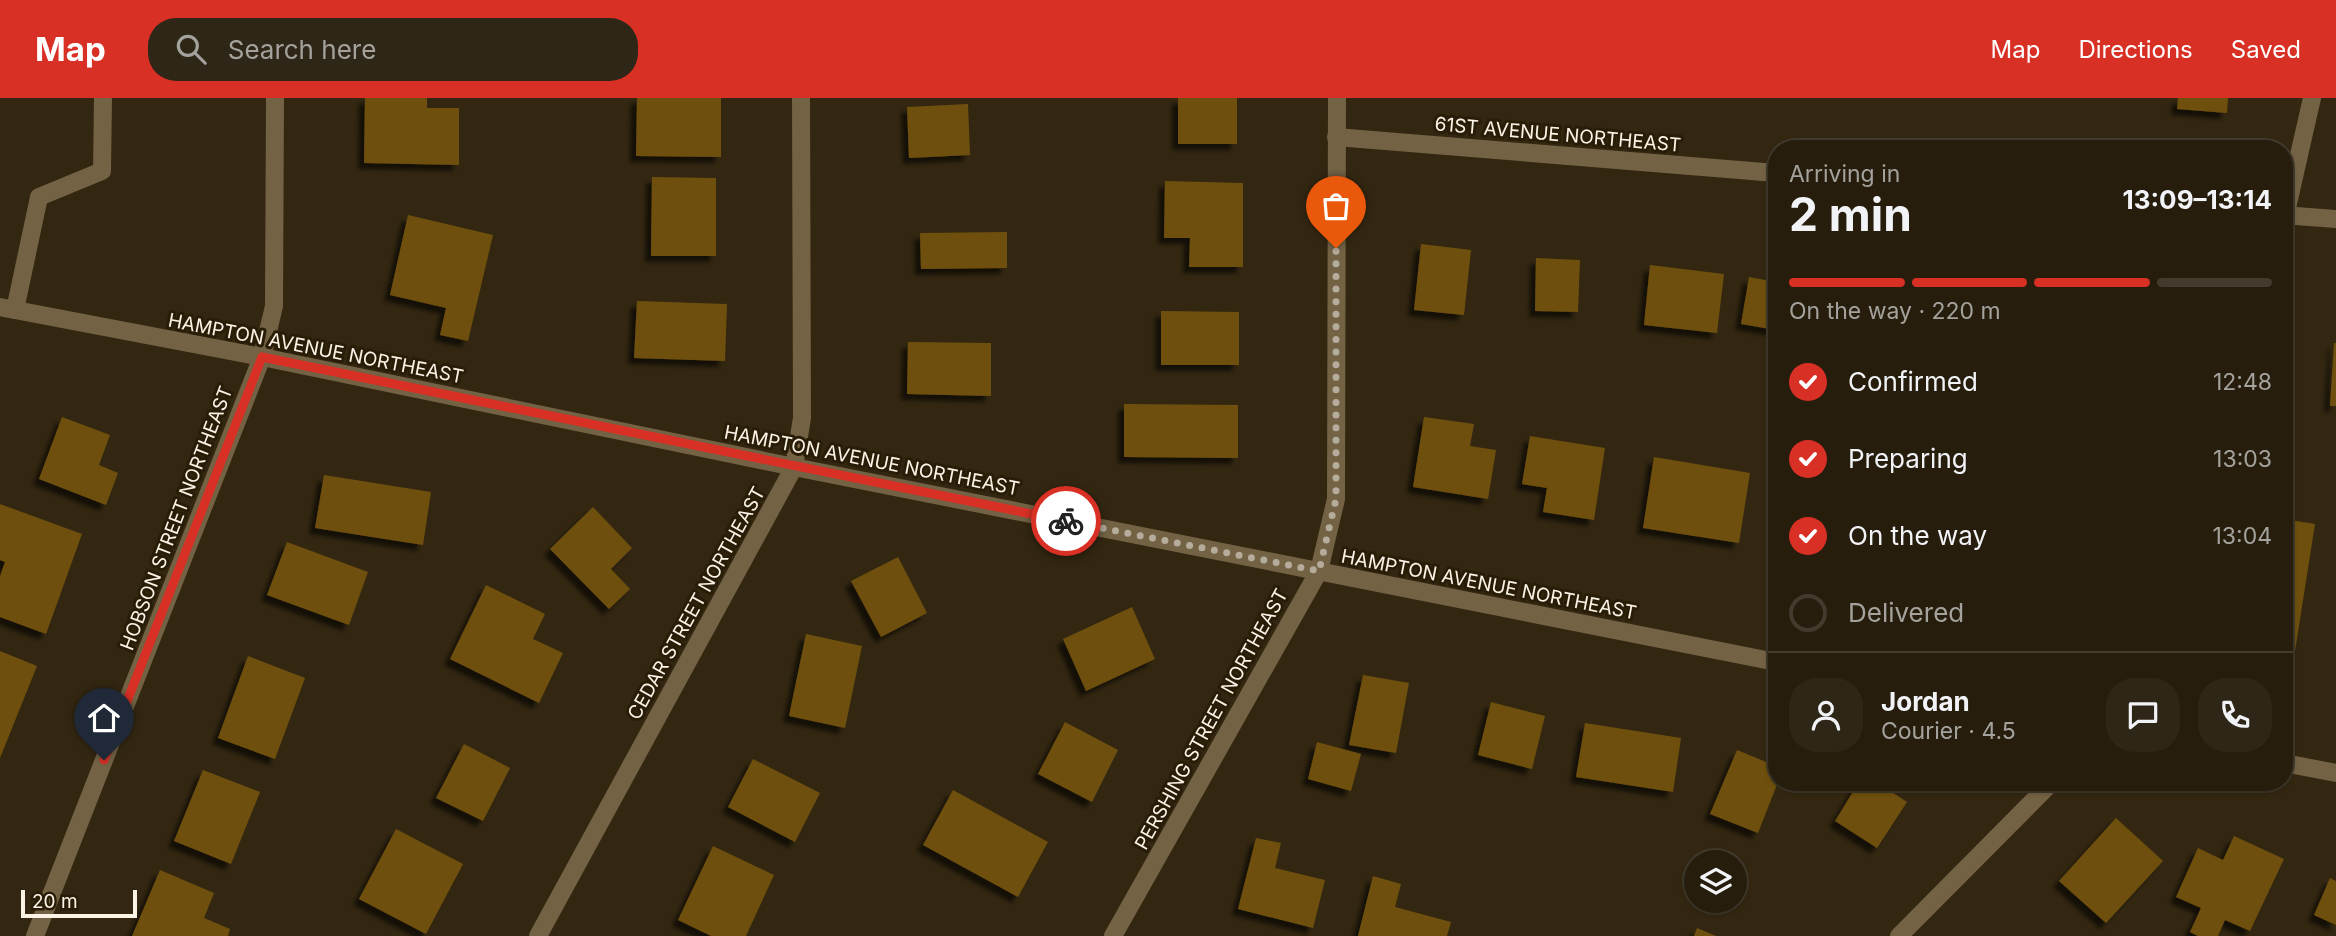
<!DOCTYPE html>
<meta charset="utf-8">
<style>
:root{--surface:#261d0d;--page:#2e2616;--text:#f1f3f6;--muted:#a4a29d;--line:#423b2e;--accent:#d93025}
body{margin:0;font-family:Inter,sans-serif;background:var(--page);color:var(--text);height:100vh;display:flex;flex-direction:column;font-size:26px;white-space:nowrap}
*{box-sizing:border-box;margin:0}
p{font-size:23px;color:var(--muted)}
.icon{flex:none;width:38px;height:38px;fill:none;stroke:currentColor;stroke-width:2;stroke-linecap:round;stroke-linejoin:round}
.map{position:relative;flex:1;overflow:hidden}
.panel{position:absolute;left:1768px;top:42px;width:525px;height:651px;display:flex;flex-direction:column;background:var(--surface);border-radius:28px;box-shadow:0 2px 5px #0004,0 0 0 2px var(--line)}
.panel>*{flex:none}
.fabs{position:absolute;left:1684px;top:752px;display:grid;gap:14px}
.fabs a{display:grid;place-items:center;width:63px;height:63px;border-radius:50%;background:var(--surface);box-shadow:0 2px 5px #0004,0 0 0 2px var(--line);font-size:35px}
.scale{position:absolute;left:21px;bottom:18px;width:116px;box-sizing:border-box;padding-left:7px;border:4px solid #fbf3e6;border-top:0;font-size:19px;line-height:24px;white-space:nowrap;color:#fbf3e6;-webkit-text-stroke:5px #291d07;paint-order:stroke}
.pin{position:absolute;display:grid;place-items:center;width:60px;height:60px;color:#fff;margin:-72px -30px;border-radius:50% 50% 50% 0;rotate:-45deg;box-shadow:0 0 7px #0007}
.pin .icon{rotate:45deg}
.courier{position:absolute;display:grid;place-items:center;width:70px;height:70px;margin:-35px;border:5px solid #d93025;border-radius:50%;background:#fff;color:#222;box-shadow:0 2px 9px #0007}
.headline em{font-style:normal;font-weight:700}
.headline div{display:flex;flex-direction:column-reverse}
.headline{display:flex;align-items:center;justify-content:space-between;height:119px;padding:0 21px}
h1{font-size:46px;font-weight:700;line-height:52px}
.bar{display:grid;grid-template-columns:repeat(4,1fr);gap:10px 7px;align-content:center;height:84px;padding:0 21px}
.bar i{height:9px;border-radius:5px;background:var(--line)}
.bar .on{background:var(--accent)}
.bar p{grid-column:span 4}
.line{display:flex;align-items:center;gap:18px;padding:0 21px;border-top:2px solid var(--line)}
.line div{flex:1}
.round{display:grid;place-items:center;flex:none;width:74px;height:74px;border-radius:28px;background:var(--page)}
ol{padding:0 21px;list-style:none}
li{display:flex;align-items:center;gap:21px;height:77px}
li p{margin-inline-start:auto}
li .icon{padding:7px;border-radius:50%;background:var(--accent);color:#fff;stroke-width:4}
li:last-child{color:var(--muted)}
li i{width:38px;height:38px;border:4px solid var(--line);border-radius:50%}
header{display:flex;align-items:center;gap:42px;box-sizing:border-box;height:98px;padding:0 35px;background:var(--accent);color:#fff}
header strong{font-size:33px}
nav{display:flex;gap:38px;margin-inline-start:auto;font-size:24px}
.search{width:490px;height:63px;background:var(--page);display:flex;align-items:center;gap:18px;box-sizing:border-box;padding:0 24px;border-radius:28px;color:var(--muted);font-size:26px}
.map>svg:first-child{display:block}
.building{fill:#6e500e;filter:url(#shadow)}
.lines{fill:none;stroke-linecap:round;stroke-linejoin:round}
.minor{stroke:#736244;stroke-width:18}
.done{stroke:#b5ac9b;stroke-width:7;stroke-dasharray:0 12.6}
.route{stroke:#d93025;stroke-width:9}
.labels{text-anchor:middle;stroke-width:6;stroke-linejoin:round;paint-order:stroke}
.street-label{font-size:19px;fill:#fbf3e6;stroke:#291d07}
</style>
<header>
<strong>Map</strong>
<div class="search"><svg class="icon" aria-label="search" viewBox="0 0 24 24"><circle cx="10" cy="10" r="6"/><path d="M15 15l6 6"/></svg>Search here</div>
<nav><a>Map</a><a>Directions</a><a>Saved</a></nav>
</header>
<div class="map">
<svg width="2336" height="838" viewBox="0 0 2336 838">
<defs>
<filter id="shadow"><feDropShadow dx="-6" dy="6" stdDeviation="2" flood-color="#0009"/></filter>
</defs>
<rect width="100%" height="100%" fill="#332711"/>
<!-- building -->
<g class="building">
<polygon points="365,0 427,0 427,10 459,10 459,67 364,65"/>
<polygon points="637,0 721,0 721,59 636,58"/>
<rect x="1178" y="0" width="59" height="46"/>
<polygon points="2178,0 2228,0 2227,15 2177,11"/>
<polygon points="968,6 970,57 909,60 907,9"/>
<polygon points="652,79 716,80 716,158 651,158"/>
<polygon points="1165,83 1243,85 1243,169 1189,169 1190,140 1164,140"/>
<polygon points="408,117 493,137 468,243 440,237 446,210 390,197"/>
<polygon points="1007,134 1007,170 921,171 920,135"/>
<polygon points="1421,146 1471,152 1464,217 1414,212"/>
<polygon points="1536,160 1580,162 1578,214 1535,213"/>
<polygon points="1650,167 1724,176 1717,235 1644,227"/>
<polygon points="1749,179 1776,184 1776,232 1741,226"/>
<polygon points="637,203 727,206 725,263 634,260"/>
<polygon points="1161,213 1239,214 1239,267 1161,267"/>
<polygon points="908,244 991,245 991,298 907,296"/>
<polygon points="2334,245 2336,245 2336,308 2330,308"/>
<polygon points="1124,306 1238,307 1238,360 1124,359"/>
<polygon points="62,319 110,337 99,367 118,375 106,407 39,381"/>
<polygon points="1424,319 1474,326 1470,348 1496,352 1488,401 1413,389"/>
<polygon points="1530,338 1605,350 1594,422 1543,414 1547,390 1522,386"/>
<polygon points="1654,359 1750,375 1739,445 1643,430"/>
<polygon points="324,377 431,394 423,447 315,430"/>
<polygon points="0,406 82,436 46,536 0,519 0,478 5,464 0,462"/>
<polygon points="593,409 632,450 611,471 630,491 609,511 550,451"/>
<polygon points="2284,421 2315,426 2295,553 2284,551"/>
<polygon points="287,444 368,474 349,527 267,497"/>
<polygon points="898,459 927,515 881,539 851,483"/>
<polygon points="486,487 545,516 533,541 563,555 539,605 450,561"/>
<polygon points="1132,509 1155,561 1086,593 1063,541"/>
<polygon points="806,536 862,548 845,630 789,618"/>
<polygon points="0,553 37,568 0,660"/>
<polygon points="248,558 305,580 275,661 218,640"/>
<polygon points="1363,577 1409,585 1396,655 1349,647"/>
<polygon points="1491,604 1545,618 1532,671 1478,657"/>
<polygon points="1065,624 1118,652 1092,704 1038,676"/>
<polygon points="1585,625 1681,640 1673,694 1576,679"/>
<polygon points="1317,644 1361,656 1351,693 1308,681"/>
<polygon points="464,646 510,670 483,723 436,700"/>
<polygon points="1737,652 1776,668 1776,684 1778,684 1758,735 1710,716"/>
<polygon points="753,661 820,695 795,744 728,709"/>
<polygon points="203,672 260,694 231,766 174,743"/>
<polygon points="1859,684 1876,684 1907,704 1877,750 1835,723"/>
<polygon points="953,692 1048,744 1018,799 923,747"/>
<polygon points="2116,720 2163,763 2106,825 2059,783"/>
<polygon points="396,731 463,766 426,836 359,801"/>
<polygon points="2234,738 2284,761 2250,833 2225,822 2218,838 2198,838 2190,834 2201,810 2176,799 2198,750 2223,762"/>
<polygon points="1256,740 1281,745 1275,770 1325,782 1313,830 1238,811"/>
<polygon points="713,748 774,777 746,838 711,838 678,822"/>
<polygon points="160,772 214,795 204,820 230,831 228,838 132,838"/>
<polygon points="1373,778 1401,786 1395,809 1451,824 1447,838 1358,838"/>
<polygon points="2330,780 2336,783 2336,827 2314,817"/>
<polygon points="1697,830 1716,838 1694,838"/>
</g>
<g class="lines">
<!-- minor -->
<g class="minor">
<polyline points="1336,39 1776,75"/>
<polyline points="2284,117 2336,121"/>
<polyline points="2284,123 2312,0"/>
<polyline points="0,209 262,259 794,369 1776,564"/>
<polyline points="15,212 39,99 102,73 103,0"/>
<polyline points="2284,665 2336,675"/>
<polyline points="35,838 262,259 274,208 275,0"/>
<polyline points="538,838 794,369 802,320 801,0"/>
<polyline points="1113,838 1319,473 1336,401 1337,0"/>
<polyline points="1899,838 2052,684"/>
</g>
</g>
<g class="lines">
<!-- done -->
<polyline class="done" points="1066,423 1319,473 1336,401 1336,150"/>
<!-- route -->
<polyline class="route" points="104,662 262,259 1066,423"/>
</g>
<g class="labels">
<!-- street labels -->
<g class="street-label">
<text transform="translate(1558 36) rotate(5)" y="7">61ST AVENUE NORTHEAST</text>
<text transform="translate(316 250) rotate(11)" y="7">HAMPTON AVENUE NORTHEAST</text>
<text transform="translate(872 362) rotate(11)" y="7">HAMPTON AVENUE NORTHEAST</text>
<text transform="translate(176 420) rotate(-69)" y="7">HOBSON STREET NORTHEAST</text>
<text transform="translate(1489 486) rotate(11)" y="7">HAMPTON AVENUE NORTHEAST</text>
<text transform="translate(696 505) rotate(-61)" y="7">CEDAR STREET NORTHEAST</text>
<text transform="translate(1211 621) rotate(-61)" y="7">PERSHING STREET NORTHEAST</text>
</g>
</g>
</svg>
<div class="fabs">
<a><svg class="icon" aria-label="layers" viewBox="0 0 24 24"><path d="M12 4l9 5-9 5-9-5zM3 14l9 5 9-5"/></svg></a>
</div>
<div class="scale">20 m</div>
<div class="pin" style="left:1336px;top:150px;background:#ea580c"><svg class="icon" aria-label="bag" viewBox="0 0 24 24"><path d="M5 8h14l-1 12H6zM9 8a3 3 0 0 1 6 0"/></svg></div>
<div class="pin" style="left:104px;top:662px;background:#1f2937"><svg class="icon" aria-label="home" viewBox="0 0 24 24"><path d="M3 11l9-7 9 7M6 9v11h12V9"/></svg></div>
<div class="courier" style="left:1066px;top:423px"><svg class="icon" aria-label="bike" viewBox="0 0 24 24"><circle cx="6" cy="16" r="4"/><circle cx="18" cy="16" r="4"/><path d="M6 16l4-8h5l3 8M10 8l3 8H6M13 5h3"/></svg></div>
<section class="panel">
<div class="headline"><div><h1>2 min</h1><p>Arriving in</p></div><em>13:09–13:14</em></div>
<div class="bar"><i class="on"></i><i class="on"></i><i class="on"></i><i></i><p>On the way · 220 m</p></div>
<ol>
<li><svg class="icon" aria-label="check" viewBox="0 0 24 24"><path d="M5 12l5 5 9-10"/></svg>Confirmed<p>12:48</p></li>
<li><svg class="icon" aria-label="check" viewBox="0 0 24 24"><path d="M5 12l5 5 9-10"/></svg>Preparing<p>13:03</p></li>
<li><svg class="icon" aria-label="check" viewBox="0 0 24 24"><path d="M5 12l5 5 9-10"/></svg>On the way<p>13:04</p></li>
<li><i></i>Delivered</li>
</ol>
<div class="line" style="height:126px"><a class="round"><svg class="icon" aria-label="person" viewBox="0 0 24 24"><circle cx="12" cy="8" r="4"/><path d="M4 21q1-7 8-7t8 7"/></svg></a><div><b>Jordan</b><p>Courier · 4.5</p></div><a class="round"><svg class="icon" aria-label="chat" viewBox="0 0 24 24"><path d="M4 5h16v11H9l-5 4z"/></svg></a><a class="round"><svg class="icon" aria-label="phone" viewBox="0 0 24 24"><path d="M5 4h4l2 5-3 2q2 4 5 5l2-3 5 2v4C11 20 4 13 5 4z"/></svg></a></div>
</section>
</div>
